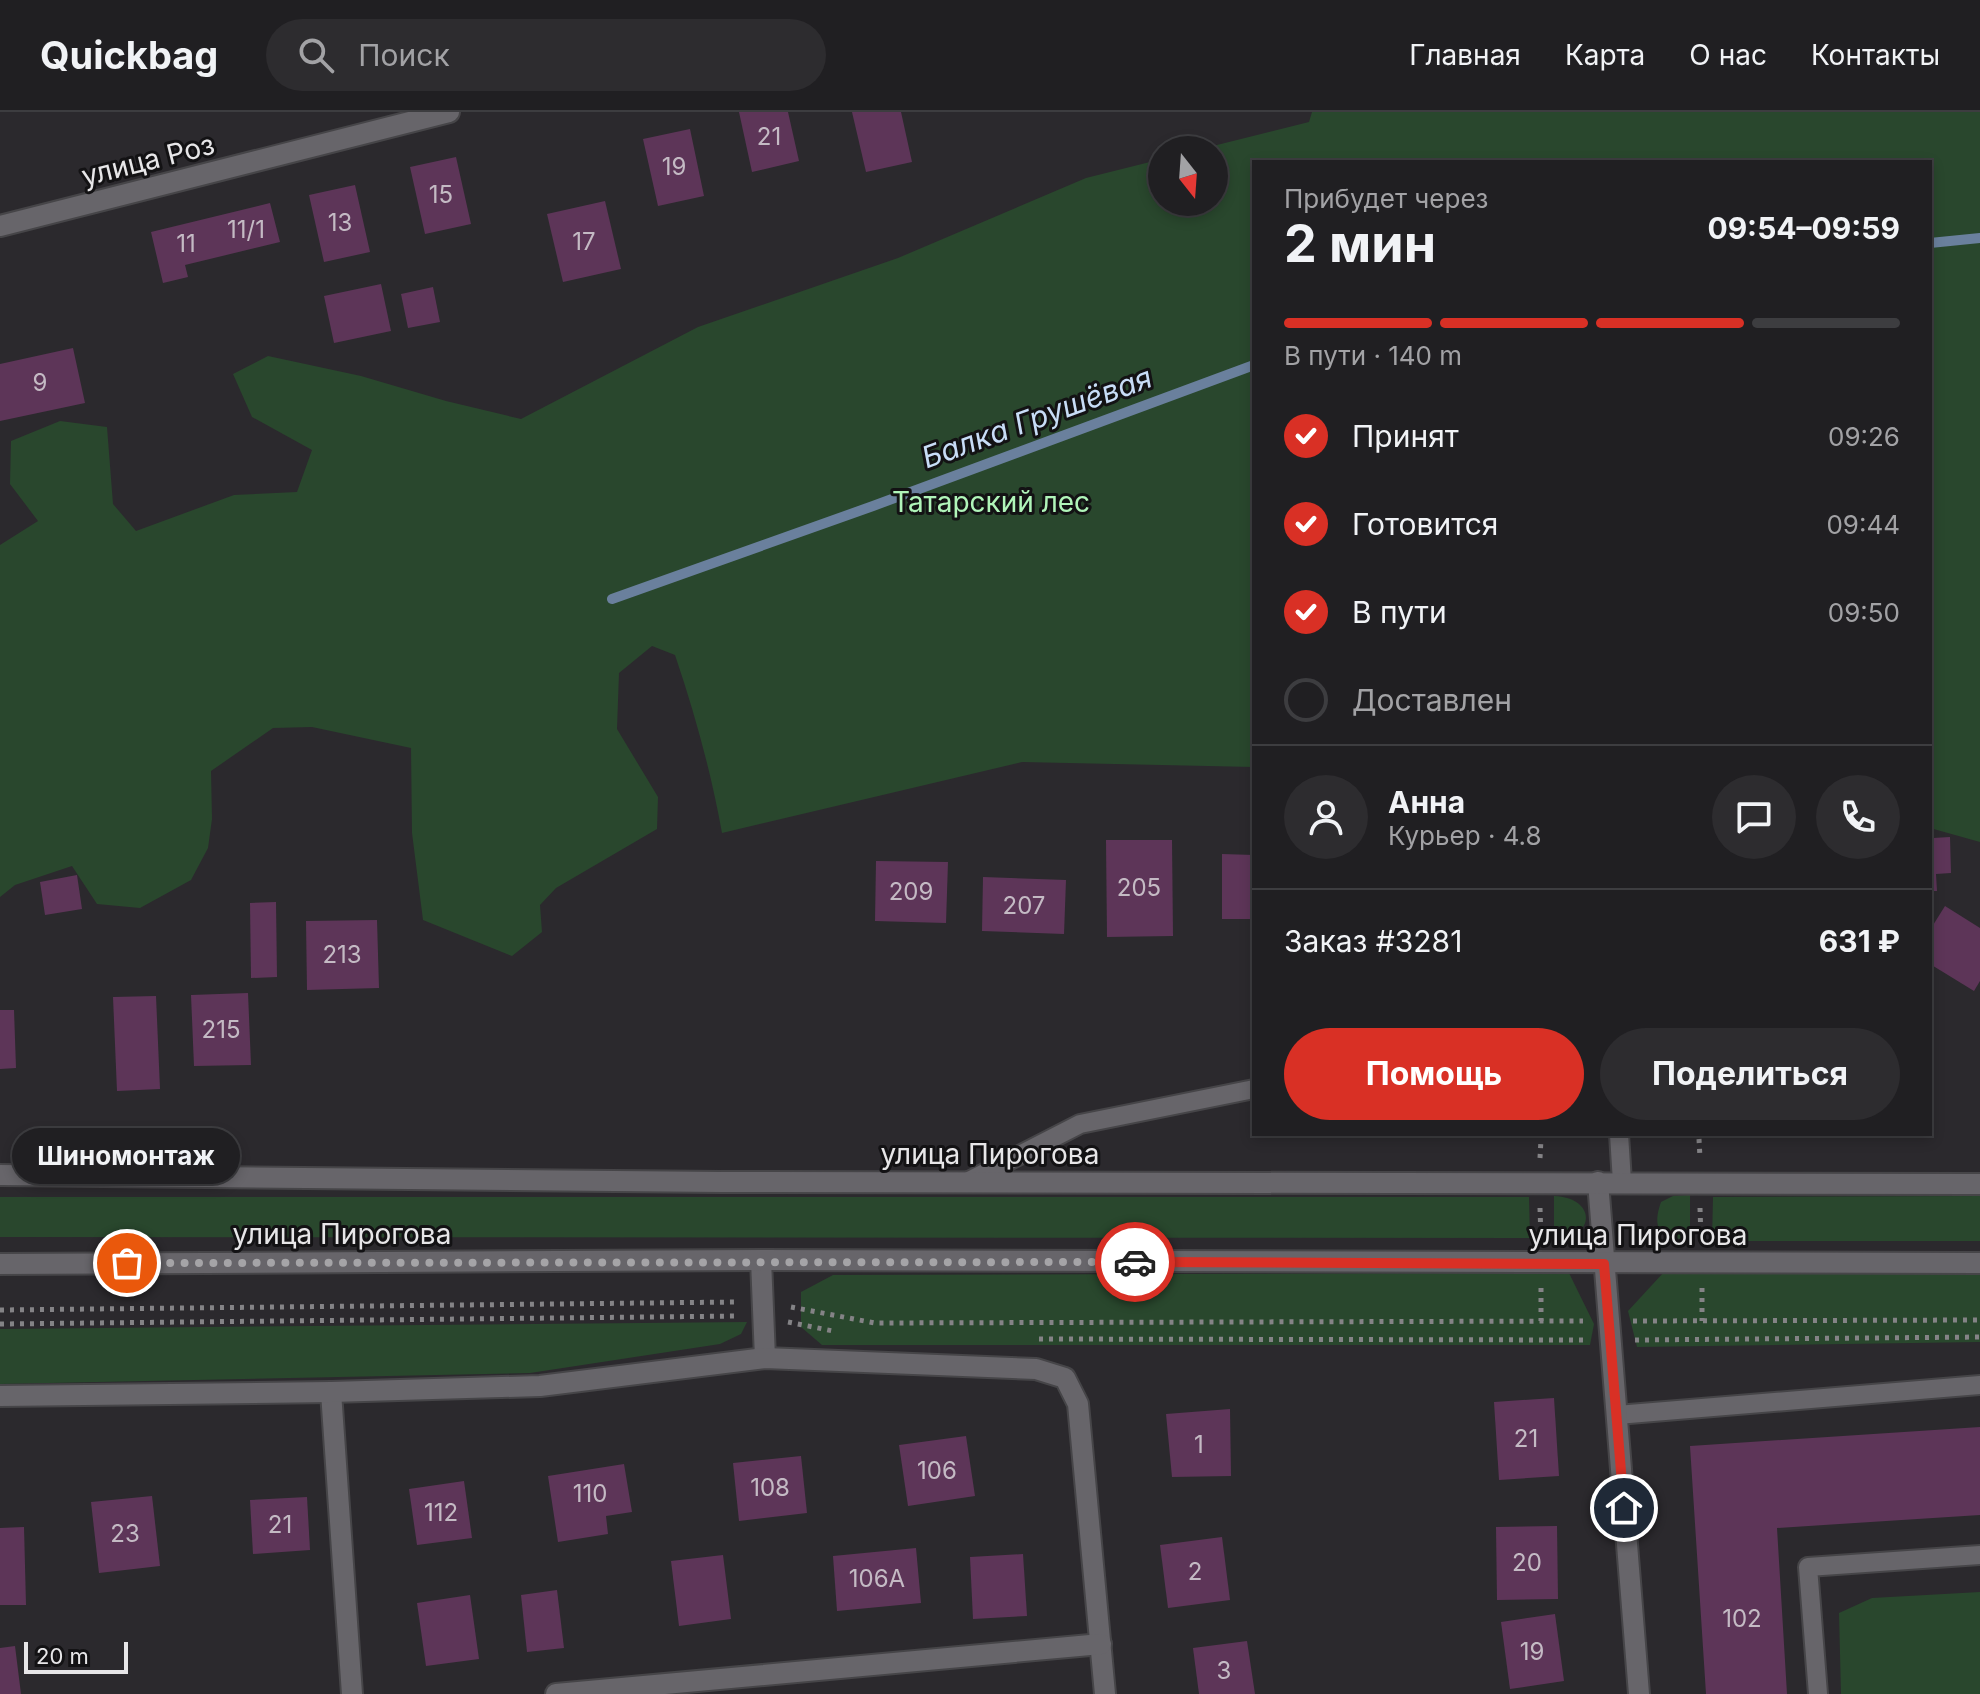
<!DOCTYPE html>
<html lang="ru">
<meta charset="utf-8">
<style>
:root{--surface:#201f22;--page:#2d2c2f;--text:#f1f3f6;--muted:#a2a2a5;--line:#3d3d40;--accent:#d93025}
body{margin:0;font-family:Inter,sans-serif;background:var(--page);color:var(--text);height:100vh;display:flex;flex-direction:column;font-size:30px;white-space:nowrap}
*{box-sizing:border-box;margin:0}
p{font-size:26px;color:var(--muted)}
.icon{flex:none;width:44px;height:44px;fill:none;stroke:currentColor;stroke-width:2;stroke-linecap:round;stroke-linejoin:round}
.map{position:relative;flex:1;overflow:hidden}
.details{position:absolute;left:1252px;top:48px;width:680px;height:976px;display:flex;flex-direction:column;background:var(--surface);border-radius:0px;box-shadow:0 4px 12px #0003,0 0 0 2px var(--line)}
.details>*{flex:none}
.needle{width:52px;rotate:163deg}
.buttons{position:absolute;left:1148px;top:24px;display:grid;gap:16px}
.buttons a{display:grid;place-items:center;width:80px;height:80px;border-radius:50%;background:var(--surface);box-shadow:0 4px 12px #0003,0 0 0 2px var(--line);font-size:40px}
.scale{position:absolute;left:24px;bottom:20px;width:104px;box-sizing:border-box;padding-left:8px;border:4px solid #e7e6e8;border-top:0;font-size:22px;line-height:28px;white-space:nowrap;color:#e7e6e8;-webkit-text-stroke:6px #131214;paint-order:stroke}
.pin{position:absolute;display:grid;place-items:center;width:68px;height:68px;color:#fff;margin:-34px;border:4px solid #fff;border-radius:50%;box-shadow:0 2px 8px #0007}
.courier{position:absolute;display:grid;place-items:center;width:80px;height:80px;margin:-40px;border:6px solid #d93025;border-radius:50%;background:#fff;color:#222;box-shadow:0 2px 10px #0007}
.bubble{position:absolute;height:56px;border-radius:28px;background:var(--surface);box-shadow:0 4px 12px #0003,0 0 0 2px var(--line);font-size:26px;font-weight:700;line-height:56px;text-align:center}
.summary em{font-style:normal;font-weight:700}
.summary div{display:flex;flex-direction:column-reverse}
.summary{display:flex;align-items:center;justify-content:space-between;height:136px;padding:0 32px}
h1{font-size:52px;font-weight:700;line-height:60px}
.bar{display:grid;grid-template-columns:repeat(4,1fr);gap:12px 8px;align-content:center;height:96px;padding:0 32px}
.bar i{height:10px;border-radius:6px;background:var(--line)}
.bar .on{background:var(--accent)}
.bar p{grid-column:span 4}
.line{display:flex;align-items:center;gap:20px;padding:0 32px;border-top:2px solid var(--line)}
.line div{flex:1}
.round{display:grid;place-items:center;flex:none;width:84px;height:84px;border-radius:42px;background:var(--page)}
ol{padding:0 32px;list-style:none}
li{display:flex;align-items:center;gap:24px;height:88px}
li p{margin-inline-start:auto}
li .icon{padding:8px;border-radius:50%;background:var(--accent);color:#fff;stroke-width:4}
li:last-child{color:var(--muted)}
li i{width:44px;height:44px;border:4px solid var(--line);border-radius:50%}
.primary-button{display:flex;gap:16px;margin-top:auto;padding:16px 32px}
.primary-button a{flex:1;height:92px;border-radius:48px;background:var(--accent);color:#fff;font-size:32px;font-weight:700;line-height:92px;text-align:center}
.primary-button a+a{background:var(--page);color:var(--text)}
header{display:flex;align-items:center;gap:48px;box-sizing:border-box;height:112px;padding:0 40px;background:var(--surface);border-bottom:2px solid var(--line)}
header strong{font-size:38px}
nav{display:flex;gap:44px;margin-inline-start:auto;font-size:28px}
.search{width:560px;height:72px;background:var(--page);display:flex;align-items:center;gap:20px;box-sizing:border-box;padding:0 28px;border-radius:44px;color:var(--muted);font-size:30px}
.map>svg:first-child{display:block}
.green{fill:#29472d}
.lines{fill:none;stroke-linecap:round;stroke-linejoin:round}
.stream{stroke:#6a809d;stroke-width:10}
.building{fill:#5d3558}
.lane-casing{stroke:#464548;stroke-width:22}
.street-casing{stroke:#464548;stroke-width:24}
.secondary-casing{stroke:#464548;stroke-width:24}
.path{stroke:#848386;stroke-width:5;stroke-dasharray:4 6;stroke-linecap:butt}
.lane{stroke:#67656a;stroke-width:18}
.street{stroke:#67656a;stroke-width:20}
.secondary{stroke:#67656a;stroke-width:20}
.done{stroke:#a5a4a7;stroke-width:8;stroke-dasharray:0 14.4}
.route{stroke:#d93025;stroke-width:10}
.labels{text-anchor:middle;stroke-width:6;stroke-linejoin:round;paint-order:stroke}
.number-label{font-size:24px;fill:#c4bac4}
.street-label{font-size:28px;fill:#e7e6e8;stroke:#131214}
.park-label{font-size:28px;fill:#b0f5b9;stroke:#131214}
.water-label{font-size:30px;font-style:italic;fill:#c8ddf7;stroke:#131214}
</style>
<header>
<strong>Quickbag</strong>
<div class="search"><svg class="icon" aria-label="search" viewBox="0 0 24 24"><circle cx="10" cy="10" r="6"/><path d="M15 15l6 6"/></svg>Поиск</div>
<nav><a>Главная</a><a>Карта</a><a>О нас</a><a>Контакты</a></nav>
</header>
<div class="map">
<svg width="1980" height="1582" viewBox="0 0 1980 1582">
<rect width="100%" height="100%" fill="#2b292d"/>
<!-- green -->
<g class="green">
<path d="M 1312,0 L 1980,0 L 1980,730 L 1930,716 L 1930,50 L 1254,50 L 1254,655 L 1022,650 L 722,721 C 711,660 695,602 675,543 L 652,534 L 619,561 L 617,617 L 658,685 L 657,717 L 556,776 L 540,793 L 542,820 L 512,844 L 423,808 L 412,721 L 411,636 L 312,615 L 273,616 L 211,659 L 212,707 L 208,736 L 191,768 L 140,796 L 97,792 L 72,754 L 15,773 L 0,785 L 0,433 L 38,409 L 10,372 L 11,329 L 60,309 L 107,315 L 113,392 L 136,419 L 234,383 L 297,380 L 312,338 L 252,305 L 233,262 L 268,244 L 361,264 L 446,289 L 521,307 L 698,215 L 898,146 L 1086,66 L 1162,47 L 1162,90 L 1214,90 L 1214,38 L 1197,38 L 1309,10 Z"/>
<path d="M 1690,1083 L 1690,1127 C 1661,1128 1651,1118 1661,1090 L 1673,1084 Z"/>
<path d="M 1554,1084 C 1599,1086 1594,1129 1554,1125 Z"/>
<polygon points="1980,1084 1980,1129 1712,1129 1713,1085"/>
<polygon points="0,1085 1529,1085 1530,1126 0,1125"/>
<polygon points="1664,1160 1980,1161 1980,1230 1637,1235 1628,1199"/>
<polygon points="1569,1161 1594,1212 1590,1233 822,1233 801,1215 801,1180 833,1163"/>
<polygon points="747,1210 741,1222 720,1232 530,1261 0,1272 0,1217"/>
<polygon points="1980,1480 1980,1582 1841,1582 1839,1501 1872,1486"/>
</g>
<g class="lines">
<!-- stream -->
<g class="stream">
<polyline points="1930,131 1980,126"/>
<polyline points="612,487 873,394 1254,253"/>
</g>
</g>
<!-- building -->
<g class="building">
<polygon points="739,0 788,0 799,49 752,60"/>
<polygon points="852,0 901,0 912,50 866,60"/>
<polygon points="690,17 704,84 658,94 643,27"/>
<polygon points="456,45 471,112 425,122 410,55"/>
<polygon points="355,73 370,140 324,150 309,83"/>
<polygon points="605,89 621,157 563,170 547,102"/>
<polygon points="270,91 280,130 185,153 188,165 163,171 151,120"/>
<polygon points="381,172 391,219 334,231 324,184"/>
<polygon points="433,175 440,210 408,216 401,182"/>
<polygon points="73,236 85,291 0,309 0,252"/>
<polygon points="1930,720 1933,720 1933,726 1950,725 1951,761 1936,762 1937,779 1930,779"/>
<polygon points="1106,728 1172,728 1173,824 1107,825"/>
<polygon points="1222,742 1254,743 1254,807 1222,807"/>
<polygon points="876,749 948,750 946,811 875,809"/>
<polygon points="77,763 82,797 45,803 40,770"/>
<polygon points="983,765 1066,768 1064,822 982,819"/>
<polygon points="276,790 277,865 251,866 250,791"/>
<polygon points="1945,794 1980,816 1980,869 1974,879 1930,852 1930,818"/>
<polygon points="377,808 379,876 307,878 306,809"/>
<polygon points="248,881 251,953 194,954 191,883"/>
<polygon points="156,884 160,977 117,979 113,885"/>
<polygon points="0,898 14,898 16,956 0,957"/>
<polygon points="1554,1286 1559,1364 1499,1368 1494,1290"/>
<polygon points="1230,1297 1231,1364 1172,1365 1166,1302"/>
<polygon points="1980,1315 1980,1403 1777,1416 1787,1582 1706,1582 1690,1334"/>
<polygon points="966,1324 975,1384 908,1394 899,1333"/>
<polygon points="801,1344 807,1401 739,1409 733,1351"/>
<polygon points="624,1352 632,1400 606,1404 608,1422 558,1430 548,1364"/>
<polygon points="464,1369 472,1426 417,1433 409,1377"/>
<polygon points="152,1384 160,1454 99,1461 91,1390"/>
<polygon points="307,1385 310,1438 253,1442 250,1388"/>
<polygon points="1557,1414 1558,1487 1497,1488 1496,1415"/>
<polygon points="24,1415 26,1493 0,1493 0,1416"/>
<polygon points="1222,1425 1230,1488 1168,1496 1160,1433"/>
<polygon points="916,1436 921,1491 837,1499 833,1444"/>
<polygon points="1023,1442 1027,1504 973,1507 970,1445"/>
<polygon points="723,1443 731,1507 679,1514 671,1449"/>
<polygon points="557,1478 564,1536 527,1540 521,1483"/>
<polygon points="470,1483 479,1547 426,1554 417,1491"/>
<polygon points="1555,1502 1564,1569 1510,1577 1501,1510"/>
<polygon points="1247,1529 1255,1582 1199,1582 1193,1536"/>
<polygon points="15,1534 21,1582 0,1582 0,1536"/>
</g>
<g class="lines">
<defs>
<g id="lane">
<polyline points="1619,1022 1622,1070"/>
<polyline points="967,1070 1080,1012 1254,977"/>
<polyline points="1617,1303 1980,1273"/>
<polyline points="1818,1582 1808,1455 1980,1443"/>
</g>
<g id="street">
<polyline points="0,114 449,0"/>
<polyline points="1598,1070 1639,1582"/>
<polyline points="761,1148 765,1246"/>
<polyline points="331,1280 352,1582"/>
<polyline points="0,1284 331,1280 540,1274 765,1246 1036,1257 1065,1266 1078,1292 1105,1582"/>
<polyline points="556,1582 1101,1532"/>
</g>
<g id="secondary">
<polyline points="0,1063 721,1070 1980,1072"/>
<polyline points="0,1152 761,1148 1980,1151"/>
</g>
</defs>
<!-- lane casing -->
<use href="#lane" class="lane-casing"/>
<!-- street casing -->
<use href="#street" class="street-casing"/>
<!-- secondary casing -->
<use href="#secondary" class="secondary-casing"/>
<!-- path -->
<g class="path">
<polyline points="1699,1027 1700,1046"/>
<polyline points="1540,1046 1541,1027"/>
<polyline points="1540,1096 1541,1126"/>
<polyline points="1700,1096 1701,1126"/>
<polyline points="1541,1176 1541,1209"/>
<polyline points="1702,1176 1702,1209"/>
<polyline points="791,1195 875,1211 1583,1209"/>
<polyline points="0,1198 737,1190"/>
<polyline points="1633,1209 1980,1208"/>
<polyline points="788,1210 833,1219"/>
<polyline points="0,1212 739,1204"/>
<polyline points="1039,1227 1585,1228"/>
<polyline points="1635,1228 1980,1225"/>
</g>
<!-- lane -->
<use href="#lane" class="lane"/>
<!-- street -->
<use href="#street" class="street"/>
<!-- secondary -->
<use href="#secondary" class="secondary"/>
</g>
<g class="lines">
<!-- done -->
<polyline class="done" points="127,1151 1135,1150"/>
<!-- route -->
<polyline class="route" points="1135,1150 1604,1152 1624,1396"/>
</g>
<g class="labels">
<!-- number labels -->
<g class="number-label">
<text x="769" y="33">21</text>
<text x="674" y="63">19</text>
<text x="441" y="91">15</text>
<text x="340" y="119">13</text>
<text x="246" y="126">11/1</text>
<text x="584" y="138">17</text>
<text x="186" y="140">11</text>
<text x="40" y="279">9</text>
<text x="1139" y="784">205</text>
<text x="911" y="788">209</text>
<text x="1024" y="802">207</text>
<text x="342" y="851">213</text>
<text x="221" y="926">215</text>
<text x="1526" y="1335">21</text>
<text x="1199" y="1341">1</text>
<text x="937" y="1367">106</text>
<text x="770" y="1384">108</text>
<text x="590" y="1390">110</text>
<text x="441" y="1409">112</text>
<text x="280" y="1421">21</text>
<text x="125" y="1430">23</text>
<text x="1527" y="1459">20</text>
<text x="1195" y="1468">2</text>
<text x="877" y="1475">106А</text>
<text x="1742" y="1515">102</text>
<text x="1532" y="1548">19</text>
<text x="1224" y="1567">3</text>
</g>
<!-- street labels -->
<g class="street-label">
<text transform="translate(148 48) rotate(-14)" y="10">улица Роз</text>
<text x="990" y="1052">улица Пирогова</text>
<text x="342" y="1132">улица Пирогова</text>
<text x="1638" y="1133">улица Пирогова</text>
</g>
<!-- park labels -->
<g class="park-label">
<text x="991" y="400">Татарский лес</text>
</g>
<!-- water labels -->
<g class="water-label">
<text transform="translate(1037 306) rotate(-20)" y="10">Балка Грушёвая</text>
</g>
</g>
</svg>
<div class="buttons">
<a><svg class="needle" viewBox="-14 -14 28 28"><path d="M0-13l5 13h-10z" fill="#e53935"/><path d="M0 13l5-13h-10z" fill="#a2a2a5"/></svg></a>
</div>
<div class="scale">20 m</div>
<div class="pin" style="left:127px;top:1151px;background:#ea580c"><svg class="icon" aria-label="bag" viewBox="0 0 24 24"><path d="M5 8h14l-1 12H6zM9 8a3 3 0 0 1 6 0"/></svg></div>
<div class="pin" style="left:1624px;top:1396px;background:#1f2937"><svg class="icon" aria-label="home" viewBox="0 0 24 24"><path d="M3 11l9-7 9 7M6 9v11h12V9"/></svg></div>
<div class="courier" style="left:1135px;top:1150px"><svg class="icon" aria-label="car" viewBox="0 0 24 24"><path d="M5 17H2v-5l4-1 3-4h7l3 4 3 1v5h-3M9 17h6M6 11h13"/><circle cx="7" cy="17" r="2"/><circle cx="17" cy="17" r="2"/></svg></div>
<div class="bubble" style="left:12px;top:1016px;width:228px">Шиномонтаж</div>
<section class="details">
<div class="summary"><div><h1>2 мин</h1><p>Прибудет через</p></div><em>09:54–09:59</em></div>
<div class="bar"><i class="on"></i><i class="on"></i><i class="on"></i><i></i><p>В пути · 140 m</p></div>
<ol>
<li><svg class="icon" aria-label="check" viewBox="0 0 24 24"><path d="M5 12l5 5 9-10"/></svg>Принят<p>09:26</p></li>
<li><svg class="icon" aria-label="check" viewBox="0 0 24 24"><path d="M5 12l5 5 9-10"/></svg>Готовится<p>09:44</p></li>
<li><svg class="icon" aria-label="check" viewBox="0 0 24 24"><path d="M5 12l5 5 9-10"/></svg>В пути<p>09:50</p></li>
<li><i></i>Доставлен</li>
</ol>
<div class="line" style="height:144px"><a class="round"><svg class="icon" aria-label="person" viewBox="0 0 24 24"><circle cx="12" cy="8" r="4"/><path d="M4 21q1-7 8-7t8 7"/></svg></a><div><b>Анна</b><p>Курьер · 4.8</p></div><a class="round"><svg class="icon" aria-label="chat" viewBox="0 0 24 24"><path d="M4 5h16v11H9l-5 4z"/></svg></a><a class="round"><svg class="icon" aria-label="phone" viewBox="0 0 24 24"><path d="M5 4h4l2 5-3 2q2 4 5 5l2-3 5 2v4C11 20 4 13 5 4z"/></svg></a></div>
<div class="line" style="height:104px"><div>Заказ #3281</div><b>631 ₽</b></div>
<div class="primary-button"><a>Помощь</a><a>Поделиться</a></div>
</section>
</div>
